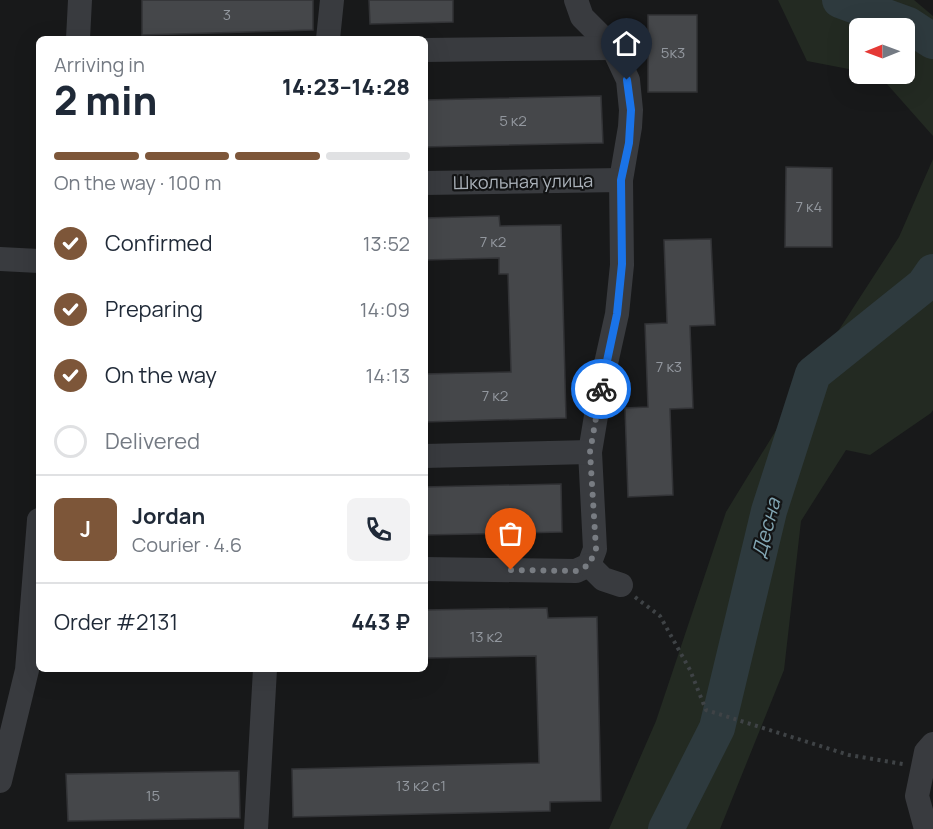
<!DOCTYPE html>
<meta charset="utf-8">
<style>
:root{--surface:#fff;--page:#f2f2f3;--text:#1f2937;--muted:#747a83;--line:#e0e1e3;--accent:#7d5639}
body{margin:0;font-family:Manrope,sans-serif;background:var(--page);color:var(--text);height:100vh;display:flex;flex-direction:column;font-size:22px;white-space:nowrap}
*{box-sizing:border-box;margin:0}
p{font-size:20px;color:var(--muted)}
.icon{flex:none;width:33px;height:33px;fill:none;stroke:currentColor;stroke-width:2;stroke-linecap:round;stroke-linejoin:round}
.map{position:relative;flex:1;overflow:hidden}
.details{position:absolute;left:36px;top:36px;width:392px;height:636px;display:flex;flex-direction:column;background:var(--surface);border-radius:9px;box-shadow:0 6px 24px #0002}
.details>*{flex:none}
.needle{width:39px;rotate:269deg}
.controls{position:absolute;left:849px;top:18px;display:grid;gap:12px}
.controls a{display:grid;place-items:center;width:66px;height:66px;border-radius:9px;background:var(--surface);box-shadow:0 6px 24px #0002;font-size:30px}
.pin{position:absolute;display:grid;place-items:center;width:51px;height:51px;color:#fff;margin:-62px -26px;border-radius:50% 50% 50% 0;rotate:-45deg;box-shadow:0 0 6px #0007}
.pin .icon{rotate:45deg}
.courier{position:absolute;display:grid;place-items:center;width:60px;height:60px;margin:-30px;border:4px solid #1a73e8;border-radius:50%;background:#fff;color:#222;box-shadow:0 2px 8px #0007}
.head em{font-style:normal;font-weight:800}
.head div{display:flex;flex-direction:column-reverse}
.head{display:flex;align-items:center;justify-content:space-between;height:102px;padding:0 18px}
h1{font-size:39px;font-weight:800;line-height:45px}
.bar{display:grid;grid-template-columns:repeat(4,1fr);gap:9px 6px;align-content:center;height:72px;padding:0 18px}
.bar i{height:8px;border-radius:4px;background:var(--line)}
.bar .on{background:var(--accent)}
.bar p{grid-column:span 4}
.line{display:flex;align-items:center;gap:15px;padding:0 18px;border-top:2px solid var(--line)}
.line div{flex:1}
.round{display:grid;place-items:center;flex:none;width:63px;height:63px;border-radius:9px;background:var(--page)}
ol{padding:0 18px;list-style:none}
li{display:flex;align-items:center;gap:18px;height:66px}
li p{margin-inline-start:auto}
li .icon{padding:6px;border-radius:50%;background:var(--accent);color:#fff;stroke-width:4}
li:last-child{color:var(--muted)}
li i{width:33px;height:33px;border:3px solid var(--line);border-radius:50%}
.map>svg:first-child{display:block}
.green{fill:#232a22}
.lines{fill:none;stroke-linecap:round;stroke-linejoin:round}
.river{stroke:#2e3a3e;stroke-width:36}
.building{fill:#45474a;stroke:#323336;stroke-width:1.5}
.path{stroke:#3f4346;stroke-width:4;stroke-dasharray:3 4.5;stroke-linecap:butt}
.minor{stroke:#393b3f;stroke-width:24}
.done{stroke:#787c82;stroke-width:6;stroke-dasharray:0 10.8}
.route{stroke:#1a73e8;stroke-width:8}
.labels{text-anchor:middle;stroke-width:4.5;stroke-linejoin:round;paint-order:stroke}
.number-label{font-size:15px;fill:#92979e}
.street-label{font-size:18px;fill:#abb2ba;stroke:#131415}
.water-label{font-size:20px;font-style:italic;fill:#83a7b4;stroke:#131415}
</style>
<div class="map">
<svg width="933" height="829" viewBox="0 0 933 829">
<rect width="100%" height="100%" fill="#18191a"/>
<!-- green -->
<g class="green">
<polygon points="778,0 914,0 933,16 933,136 879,75 871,74 904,74 904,28 860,28 859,71 807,61"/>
<polygon points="933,159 933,410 931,413 870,455 846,450 801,521 784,670 720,829 609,829 656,721 726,512 811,373 899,237"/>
</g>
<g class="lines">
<!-- river -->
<g class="river">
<polyline points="840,0 908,25 933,41"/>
<polyline points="666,829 717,728 769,511 813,374 924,285 933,272"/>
</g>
</g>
<!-- building -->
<g class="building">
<polygon points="142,0 313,0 313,30 142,35"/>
<polygon points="369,0 453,0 453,22 370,24"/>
<rect x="648" y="15" width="49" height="77"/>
<polygon points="601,96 603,143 424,147 424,100"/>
<polygon points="786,167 832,168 832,247 785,247"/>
<polygon points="499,216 500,226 561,225 566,418 424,422 424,374 511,372 508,274 499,274 499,258 424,260 424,218"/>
<polygon points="711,239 715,325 690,326 693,408 670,409 673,495 628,497 625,408 648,407 645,324 667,323 664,240"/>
<polygon points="561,484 562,532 424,535 424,487"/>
<polygon points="547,608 548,618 597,617 601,801 550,802 550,811 293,817 292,769 539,763 536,656 424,658 424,610"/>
<polygon points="239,771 240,818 68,821 66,774"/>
</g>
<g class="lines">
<!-- path -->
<polyline class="path" points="635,597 660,616 690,670 706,710 849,755 903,764"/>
<!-- minor -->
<g class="minor">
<polyline points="576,0 582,17 613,48 628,80 631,110 630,127 621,180"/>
<polyline points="78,39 80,0"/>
<polyline points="328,39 332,0"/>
<polyline points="424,50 613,48"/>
<polyline points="424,183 621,180 622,265 617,314 601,386 590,452 595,549 589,565 576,571 424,569"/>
<polyline points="0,259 39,261"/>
<polyline points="424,456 590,452"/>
<polyline points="589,565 603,579 621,585"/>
<polyline points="0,781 27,670 39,520"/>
<polyline points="256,829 265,669"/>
<polyline points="926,829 917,796 926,752 933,744"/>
</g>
</g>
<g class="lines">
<!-- done -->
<polyline class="done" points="511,570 576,571 589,565 596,549 590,452 601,389"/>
<!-- route -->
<polyline class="route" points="601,389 617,314 622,264 621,180 629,143 631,110 627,80"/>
</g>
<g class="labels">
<!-- number labels -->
<g class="number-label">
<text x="227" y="20">3</text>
<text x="673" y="58">5к3</text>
<text x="513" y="126">5 к2</text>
<text x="809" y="212">7 к4</text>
<text x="493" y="247">7 к2</text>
<text x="669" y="372">7 к3</text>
<text x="495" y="401">7 к2</text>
<text x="486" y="642">13 к2</text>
<text x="421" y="791">13 к2 с1</text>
<text x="153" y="801">15</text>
</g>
<!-- street labels -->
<g class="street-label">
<text transform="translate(523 182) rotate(-1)" y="6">Школьная улица</text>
</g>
<!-- water labels -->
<g class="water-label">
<text transform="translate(766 528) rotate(-75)" y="7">Десна</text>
</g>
</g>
</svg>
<div class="controls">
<a><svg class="needle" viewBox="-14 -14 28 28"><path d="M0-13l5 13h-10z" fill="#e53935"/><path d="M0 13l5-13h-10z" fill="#747a83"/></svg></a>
</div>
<div class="pin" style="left:511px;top:570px;background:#ea580c"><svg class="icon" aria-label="bag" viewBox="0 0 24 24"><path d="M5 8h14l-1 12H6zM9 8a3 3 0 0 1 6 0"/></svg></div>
<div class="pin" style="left:627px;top:80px;background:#1f2937"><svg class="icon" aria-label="home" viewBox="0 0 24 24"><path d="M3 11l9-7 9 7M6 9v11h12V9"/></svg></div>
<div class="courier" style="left:601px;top:389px"><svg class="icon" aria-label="bike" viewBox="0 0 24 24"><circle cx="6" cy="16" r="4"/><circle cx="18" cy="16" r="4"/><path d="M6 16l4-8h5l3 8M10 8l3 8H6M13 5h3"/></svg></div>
<section class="details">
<div class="head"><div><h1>2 min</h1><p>Arriving in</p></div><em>14:23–14:28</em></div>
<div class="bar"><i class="on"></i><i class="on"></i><i class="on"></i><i></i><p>On the way · 100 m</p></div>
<ol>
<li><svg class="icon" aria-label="check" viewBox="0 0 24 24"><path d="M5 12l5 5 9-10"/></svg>Confirmed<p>13:52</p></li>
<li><svg class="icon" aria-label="check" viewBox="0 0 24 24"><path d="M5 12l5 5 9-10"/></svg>Preparing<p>14:09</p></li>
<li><svg class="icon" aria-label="check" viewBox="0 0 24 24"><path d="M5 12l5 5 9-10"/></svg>On the way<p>14:13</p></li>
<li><i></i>Delivered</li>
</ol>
<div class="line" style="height:108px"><b class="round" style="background:var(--accent);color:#fff">J</b><div><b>Jordan</b><p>Courier · 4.6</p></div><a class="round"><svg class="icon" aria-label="phone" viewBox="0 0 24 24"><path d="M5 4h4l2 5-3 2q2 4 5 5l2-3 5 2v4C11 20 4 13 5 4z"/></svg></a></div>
<div class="line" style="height:78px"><div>Order #2131</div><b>443 ₽</b></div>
</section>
</div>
